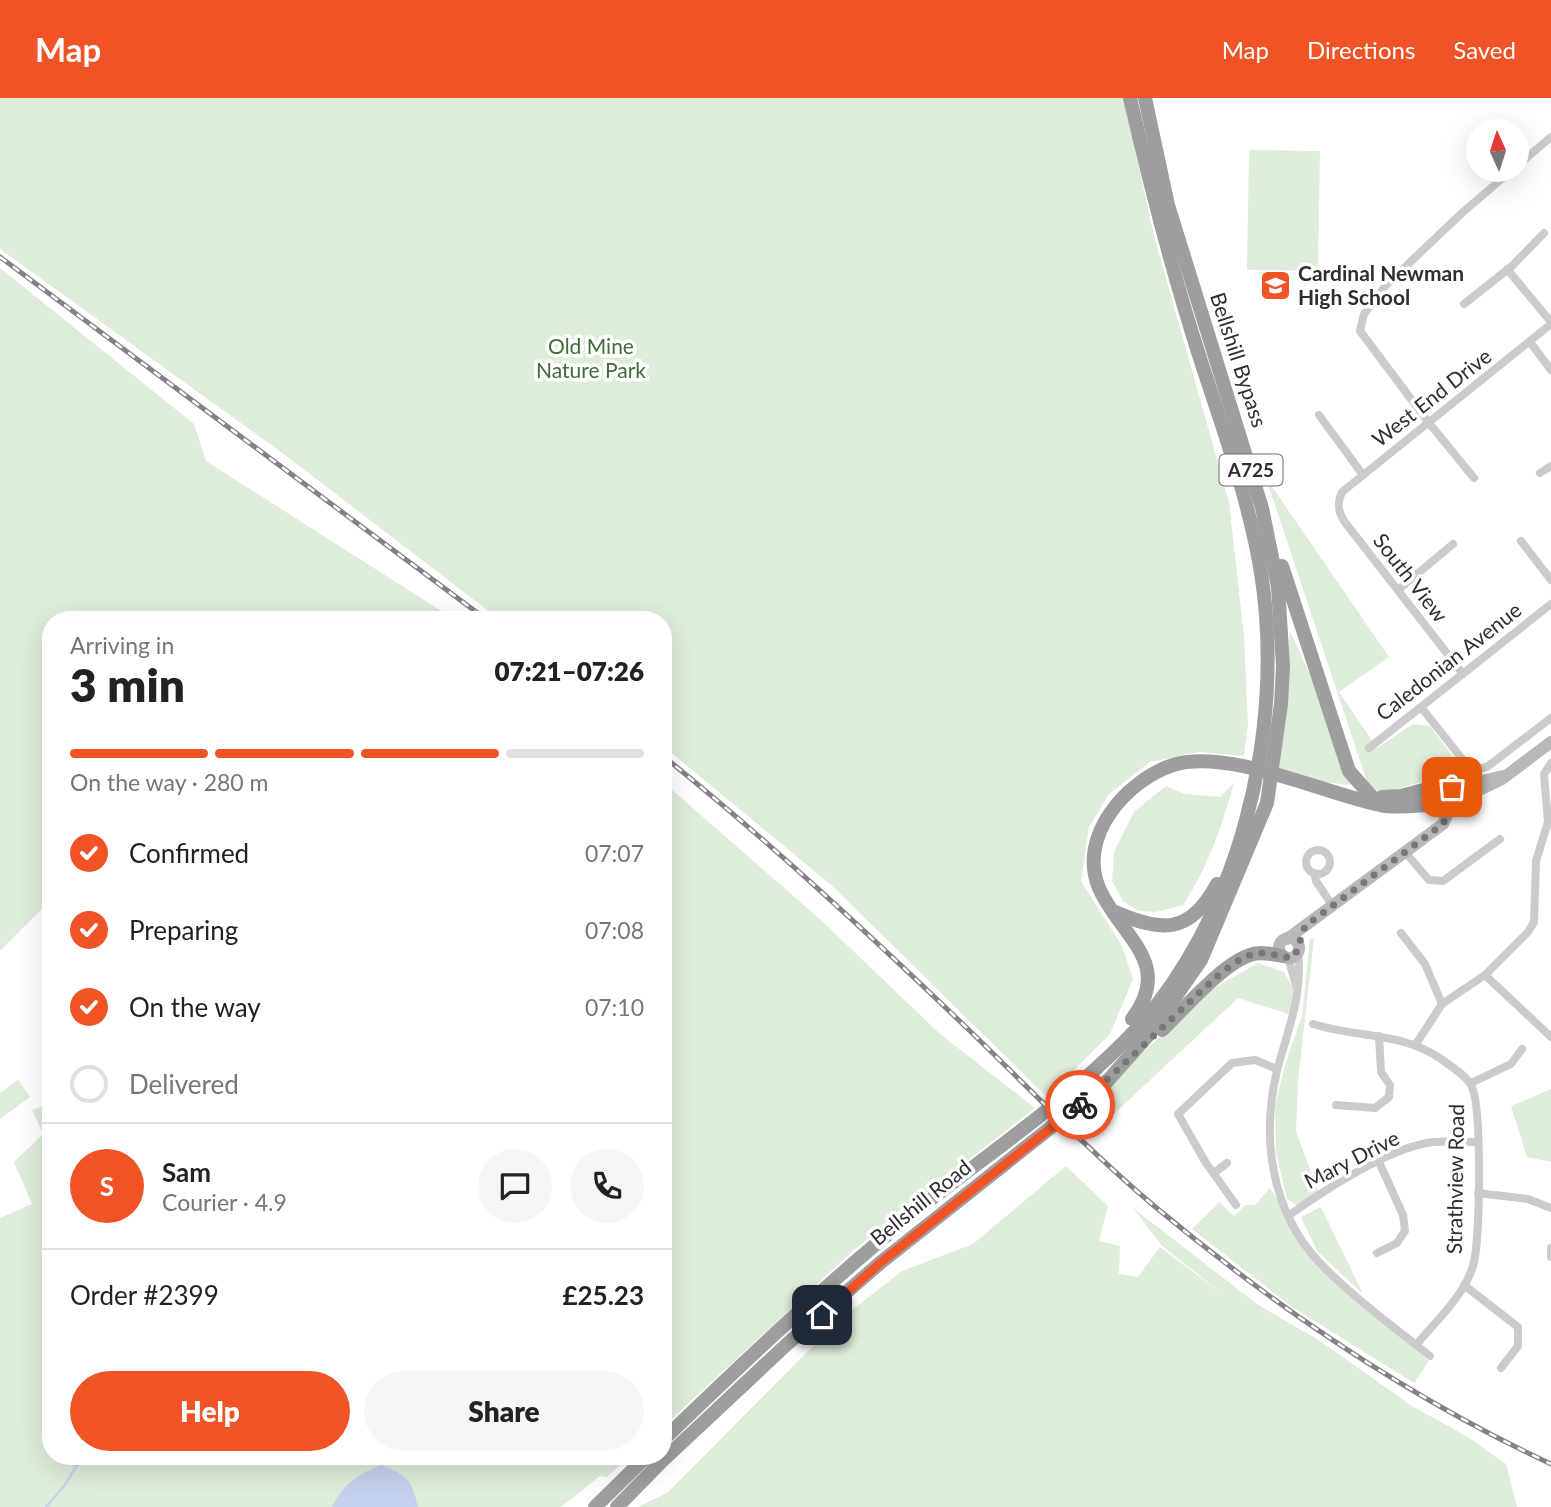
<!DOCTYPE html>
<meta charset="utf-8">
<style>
:root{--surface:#fff;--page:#f6f6f6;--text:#222;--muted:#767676;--line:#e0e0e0;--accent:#ef5326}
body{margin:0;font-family:Lato,sans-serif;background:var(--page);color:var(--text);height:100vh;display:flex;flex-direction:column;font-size:26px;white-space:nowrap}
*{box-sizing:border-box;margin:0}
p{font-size:23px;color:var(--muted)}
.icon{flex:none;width:38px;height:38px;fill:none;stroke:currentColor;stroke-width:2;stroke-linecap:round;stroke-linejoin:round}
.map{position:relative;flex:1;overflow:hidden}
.details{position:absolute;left:42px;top:513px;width:630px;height:854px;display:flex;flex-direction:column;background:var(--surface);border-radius:28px;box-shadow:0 7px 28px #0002}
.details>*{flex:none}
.needle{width:46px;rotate:357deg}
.tools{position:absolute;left:1466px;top:21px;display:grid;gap:14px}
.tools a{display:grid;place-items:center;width:63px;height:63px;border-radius:50%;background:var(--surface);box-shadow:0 7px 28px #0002;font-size:35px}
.pin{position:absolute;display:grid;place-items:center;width:60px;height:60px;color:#fff;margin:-30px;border-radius:14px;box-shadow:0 4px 10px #0006}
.courier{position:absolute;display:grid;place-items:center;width:70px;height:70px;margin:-35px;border:5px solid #ef5326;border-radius:50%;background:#fff;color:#222;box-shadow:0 2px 9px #0007}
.headline em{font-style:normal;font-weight:800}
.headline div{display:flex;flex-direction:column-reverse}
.headline{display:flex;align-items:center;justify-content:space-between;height:119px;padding:0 28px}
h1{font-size:46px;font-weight:800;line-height:52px}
.bar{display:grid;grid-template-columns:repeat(4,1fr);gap:10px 7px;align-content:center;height:84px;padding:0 28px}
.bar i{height:9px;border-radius:5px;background:var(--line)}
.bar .active{background:var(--accent)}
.bar p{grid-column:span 4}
.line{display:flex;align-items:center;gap:18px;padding:0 28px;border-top:2px solid var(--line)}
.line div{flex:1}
.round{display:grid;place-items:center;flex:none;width:74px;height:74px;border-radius:37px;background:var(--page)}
ol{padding:0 28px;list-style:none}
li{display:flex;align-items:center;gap:21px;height:77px}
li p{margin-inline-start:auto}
li .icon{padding:7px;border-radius:50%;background:var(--accent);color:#fff;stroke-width:4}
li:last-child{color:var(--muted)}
li i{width:38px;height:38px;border:4px solid var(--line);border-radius:50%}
.cta{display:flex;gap:14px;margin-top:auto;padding:14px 28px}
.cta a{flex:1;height:80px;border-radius:42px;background:var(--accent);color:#fff;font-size:28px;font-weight:800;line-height:80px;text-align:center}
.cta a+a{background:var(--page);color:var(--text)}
header{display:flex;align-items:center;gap:42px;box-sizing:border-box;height:98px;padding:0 35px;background:var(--accent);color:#fff}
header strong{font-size:33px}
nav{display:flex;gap:38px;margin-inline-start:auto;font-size:24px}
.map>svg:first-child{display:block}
.green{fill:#deecda}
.water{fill:#c5d2ed}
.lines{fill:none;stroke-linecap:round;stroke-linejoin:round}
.stream{stroke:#c5d2ed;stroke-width:2.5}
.minor{stroke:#cbcbcb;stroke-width:8}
.secondary{stroke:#b8b8b8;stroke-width:12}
.trunk{stroke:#9e9e9e;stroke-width:14}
.rail-casing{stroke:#838383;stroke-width:5}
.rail{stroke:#fff;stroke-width:2.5;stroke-dasharray:8;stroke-linecap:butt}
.done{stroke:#777;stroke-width:7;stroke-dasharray:0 12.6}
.route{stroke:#ef5326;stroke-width:9}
.labels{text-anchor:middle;stroke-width:7;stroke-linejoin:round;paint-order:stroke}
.shield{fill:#fff;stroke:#6d6d6d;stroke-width:2}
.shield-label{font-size:19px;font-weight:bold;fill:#2e2e2e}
.poi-label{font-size:21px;font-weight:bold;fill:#2e2e2e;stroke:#fff;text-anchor:start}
.park-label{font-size:21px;fill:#416c39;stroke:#fff}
.street-label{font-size:21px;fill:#2e2e2e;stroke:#fff}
</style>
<header>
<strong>Map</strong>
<nav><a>Map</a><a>Directions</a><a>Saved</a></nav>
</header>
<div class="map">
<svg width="1551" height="1409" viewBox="0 0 1551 1409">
<rect width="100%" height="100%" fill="#fff"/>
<!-- green -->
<g class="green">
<polygon points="0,0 1124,0 1153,134 1229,404 1244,539 1248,627 1244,658 1198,654 1150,664 1109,696 1089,729 1081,783 1122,848 1133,881 1110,936 1047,999 830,786 663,648 663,522 499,521 285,357 0,151"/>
<polygon points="1249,52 1320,53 1318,173 1247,172"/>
<polygon points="0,170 194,326 206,363 454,521 51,522 51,802 0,853"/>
<polygon points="1266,380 1389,559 1339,594 1377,650 1413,626 1430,628 1455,661 1446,676 1372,699"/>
<polygon points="1290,533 1361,688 1275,679"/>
<polygon points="663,684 822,823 940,936 1035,1010 855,1151 663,1329"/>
<path d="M 1234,685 C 1222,727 1208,770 1183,807 L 1156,814 L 1138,813 L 1123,803 L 1112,783 L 1114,754 L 1134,714 L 1166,688 L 1185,696 L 1220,699 Z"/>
<polygon points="1310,841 1314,841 1298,983 1296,1033 1319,1096 1298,1108 1287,1101 1276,1055 1275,1008 1284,970 1302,918"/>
<polygon points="1258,865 1284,874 1295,893 1292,917 1238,900 1087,1041 1069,1023 1209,893"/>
<polygon points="18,982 30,999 0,1021 0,995"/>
<polygon points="1551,991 1551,1064 1527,1059 1511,1008"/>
<polygon points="46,1007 51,1013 51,1358 631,1358 607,1379 600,1378 561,1409 0,1409 0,1120 32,1106 14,1064 43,1036 32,1012"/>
<polygon points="1066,1068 1108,1108 1099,1143 1120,1148 1119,1176 1138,1179 1160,1149 1229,1201 1162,1148 1133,1110 1257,1206 1320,1243 1412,1308 1468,1339 1506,1366 1517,1409 638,1409 667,1395 838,1223 902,1173 973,1146"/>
<polygon points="1270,1090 1320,1171 1429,1263 1414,1285 1292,1209 1192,1131 1219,1104 1234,1118 1245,1107 1255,1107"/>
<polygon points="1321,1109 1363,1196 1318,1154 1301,1119"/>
</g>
<!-- water -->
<path class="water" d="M 381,1367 C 408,1378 411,1381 418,1409 L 332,1409 C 343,1386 358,1376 381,1367 Z"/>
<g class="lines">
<!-- stream -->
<polyline class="stream" points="46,1409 64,1388 83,1358"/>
<!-- minor -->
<g class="minor">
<polyline points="1517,68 1551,39"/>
<polyline points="1507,171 1551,224"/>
<polyline points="1464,206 1512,168 1544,135"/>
<polyline points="1530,244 1551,272"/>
<polyline points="1319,317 1363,377"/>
<polyline points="1540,375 1551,368"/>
<polyline points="1474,380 1429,325 1360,233 1364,216 1386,187 1463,114 1512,72"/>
<polyline points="1521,443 1551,482"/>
<polyline points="1398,492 1453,446"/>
<path d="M 1463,576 L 1344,423 C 1338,413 1337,405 1342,394 L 1551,226"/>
<polyline points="1421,609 1467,667 1477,671 1487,669 1551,620"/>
<polyline points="1369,650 1551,506"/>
<circle cx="1318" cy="764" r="12"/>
<polyline points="1405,754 1429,782 1443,783 1500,741"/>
<polyline points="1314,775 1316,783 1332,807"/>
<polyline points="1401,835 1425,866 1442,906"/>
<path d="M 1298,853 C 1303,899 1288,930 1277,973 C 1261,1039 1271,1113 1319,1164 C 1350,1197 1394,1229 1430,1258"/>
<polyline points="1288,860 1296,887"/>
<polyline points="1485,877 1551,939"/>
<path d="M 1313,926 C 1357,940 1402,934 1441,961 C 1450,968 1468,978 1472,989 C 1482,1011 1480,1138 1474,1164 C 1467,1195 1436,1223 1416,1247"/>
<polyline points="1416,946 1442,906 1485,877 1528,834 1534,824 1536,763 1548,724 1544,676 1551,665"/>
<polyline points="1471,985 1511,966 1522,951"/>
<polyline points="1336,1007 1375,1010 1389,999 1390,987 1381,974 1379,938"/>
<polyline points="1214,1075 1227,1065"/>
<polyline points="1478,1095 1528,1101 1551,1110"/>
<polyline points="1236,1107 1206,1065 1178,1016 1232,965 1255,962 1277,971"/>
<path d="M 1288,1118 C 1323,1093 1390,1049 1433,1044 C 1448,1043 1463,1044 1477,1044"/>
<polyline points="1551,1150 1551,1159"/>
<polyline points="1377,1155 1397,1145 1405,1133 1403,1117 1379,1064"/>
<polyline points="1464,1187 1518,1229 1518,1248 1501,1270"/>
</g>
<!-- secondary -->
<g class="secondary">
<polyline points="1454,704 1502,681 1551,644"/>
<polyline points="1451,709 1442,713 1430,709 1425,699 1430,687 1439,683 1469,686 1507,677"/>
<circle cx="1289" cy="850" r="10"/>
<polyline points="1287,841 1443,726 1455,699 1448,685"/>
</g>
<!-- trunk -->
<g class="trunk">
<polyline points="1282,468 1349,673 1372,699"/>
<polyline points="1382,699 1401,698 1427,691"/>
<path d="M 1115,814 C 1161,834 1190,837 1217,786"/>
<path d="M 1132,921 C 1175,865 1120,838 1099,790 C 1077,738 1127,682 1173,667 C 1228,650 1323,695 1380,707 C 1396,710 1412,708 1428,707"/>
<path d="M 1162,932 C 1184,911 1222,866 1250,857 C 1260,853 1272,856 1282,858"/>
<path d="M 663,1342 C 746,1262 831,1181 921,1109 C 991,1054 1065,1004 1127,941 C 1240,825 1286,631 1261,475 C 1249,400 1222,329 1199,257 C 1172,173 1150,87 1130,0"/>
<polyline points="595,1409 647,1358"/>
<polyline points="617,1409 660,1365 786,1247 880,1165 1103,988 1151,934 1201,862 1267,705 1281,606 1283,568 1278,489 1262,410 1168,107 1145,0"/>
</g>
<defs>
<g id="rail">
<polyline points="0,159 487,522"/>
<path d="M 663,658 C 770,744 871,838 970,933 C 1031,992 1089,1053 1153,1107 C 1274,1208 1408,1299 1551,1366"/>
</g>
</defs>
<!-- rail casing -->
<use href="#rail" class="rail-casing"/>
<!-- rail -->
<use href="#rail" class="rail"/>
</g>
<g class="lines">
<!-- done -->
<path class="done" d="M 1080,1007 L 1214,881 C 1228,870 1244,855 1262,855 C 1274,855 1285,862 1295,858 L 1305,828 L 1443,726 L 1454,704 L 1452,689"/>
<!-- route -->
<polyline class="route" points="822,1217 880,1165 1080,1007"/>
</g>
<!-- icons -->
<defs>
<symbol id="school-square" viewBox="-11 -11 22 22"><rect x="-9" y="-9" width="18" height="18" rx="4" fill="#ef5326" stroke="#fff"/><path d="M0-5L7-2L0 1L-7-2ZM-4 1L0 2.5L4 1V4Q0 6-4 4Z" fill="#fff"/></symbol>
</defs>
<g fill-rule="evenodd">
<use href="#school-square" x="1258" y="170" width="35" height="35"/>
</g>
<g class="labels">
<!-- shield labels -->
<rect class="shield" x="1219.5" y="356.5" width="63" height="31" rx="5"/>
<g class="shield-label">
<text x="1251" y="379">A725</text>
</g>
<!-- poi labels -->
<g class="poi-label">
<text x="1298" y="183">Cardinal Newman<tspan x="1298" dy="24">High School</tspan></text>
</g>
<!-- park labels -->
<g class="park-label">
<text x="591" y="256">Old Mine<tspan x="591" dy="24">Nature Park</tspan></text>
</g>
<!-- street labels -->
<g class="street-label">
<text transform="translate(1238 262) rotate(72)" y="7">Bellshill Bypass</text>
<text transform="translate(1432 300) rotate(-38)" y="7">West End Drive</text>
<text transform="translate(1410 480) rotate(52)" y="7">South View</text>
<text transform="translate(1449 564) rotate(-38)" y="7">Caledonian Avenue</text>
<text transform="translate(1352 1062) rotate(-27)" y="7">Mary Drive</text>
<text transform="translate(1456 1081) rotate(-89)" y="7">Strathview Road</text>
<text transform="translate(921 1105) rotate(-39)" y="7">Bellshill Road</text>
</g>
</g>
</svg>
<div class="tools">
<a><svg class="needle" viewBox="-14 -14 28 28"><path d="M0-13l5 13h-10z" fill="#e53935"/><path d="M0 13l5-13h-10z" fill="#767676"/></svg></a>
</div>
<div class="pin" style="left:1452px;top:689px;background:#ea580c"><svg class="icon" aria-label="bag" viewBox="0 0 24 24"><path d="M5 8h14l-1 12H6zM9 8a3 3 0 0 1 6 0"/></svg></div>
<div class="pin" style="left:822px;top:1217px;background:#1f2937"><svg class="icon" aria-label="home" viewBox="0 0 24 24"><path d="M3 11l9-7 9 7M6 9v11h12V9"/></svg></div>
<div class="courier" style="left:1080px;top:1007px"><svg class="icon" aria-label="bike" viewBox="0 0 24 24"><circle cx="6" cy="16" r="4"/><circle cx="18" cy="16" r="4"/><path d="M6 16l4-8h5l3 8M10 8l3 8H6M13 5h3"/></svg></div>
<section class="details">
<div class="headline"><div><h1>3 min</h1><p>Arriving in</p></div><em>07:21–07:26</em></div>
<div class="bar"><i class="active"></i><i class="active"></i><i class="active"></i><i></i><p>On the way · 280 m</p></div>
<ol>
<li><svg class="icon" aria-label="check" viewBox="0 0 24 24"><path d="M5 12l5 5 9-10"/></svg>Confirmed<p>07:07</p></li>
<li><svg class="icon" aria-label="check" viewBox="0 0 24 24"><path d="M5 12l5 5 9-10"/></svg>Preparing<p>07:08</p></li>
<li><svg class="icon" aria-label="check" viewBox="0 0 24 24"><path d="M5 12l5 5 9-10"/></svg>On the way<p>07:10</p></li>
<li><i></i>Delivered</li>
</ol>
<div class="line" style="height:126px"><b class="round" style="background:var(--accent);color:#fff">S</b><div><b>Sam</b><p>Courier · 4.9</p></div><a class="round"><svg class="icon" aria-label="chat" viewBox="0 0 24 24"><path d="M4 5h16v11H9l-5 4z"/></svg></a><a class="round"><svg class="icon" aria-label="phone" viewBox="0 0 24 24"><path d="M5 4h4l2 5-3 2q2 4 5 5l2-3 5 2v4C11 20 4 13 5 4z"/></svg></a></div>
<div class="line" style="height:91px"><div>Order #2399</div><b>£25.23</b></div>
<div class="cta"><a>Help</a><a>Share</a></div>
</section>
</div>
